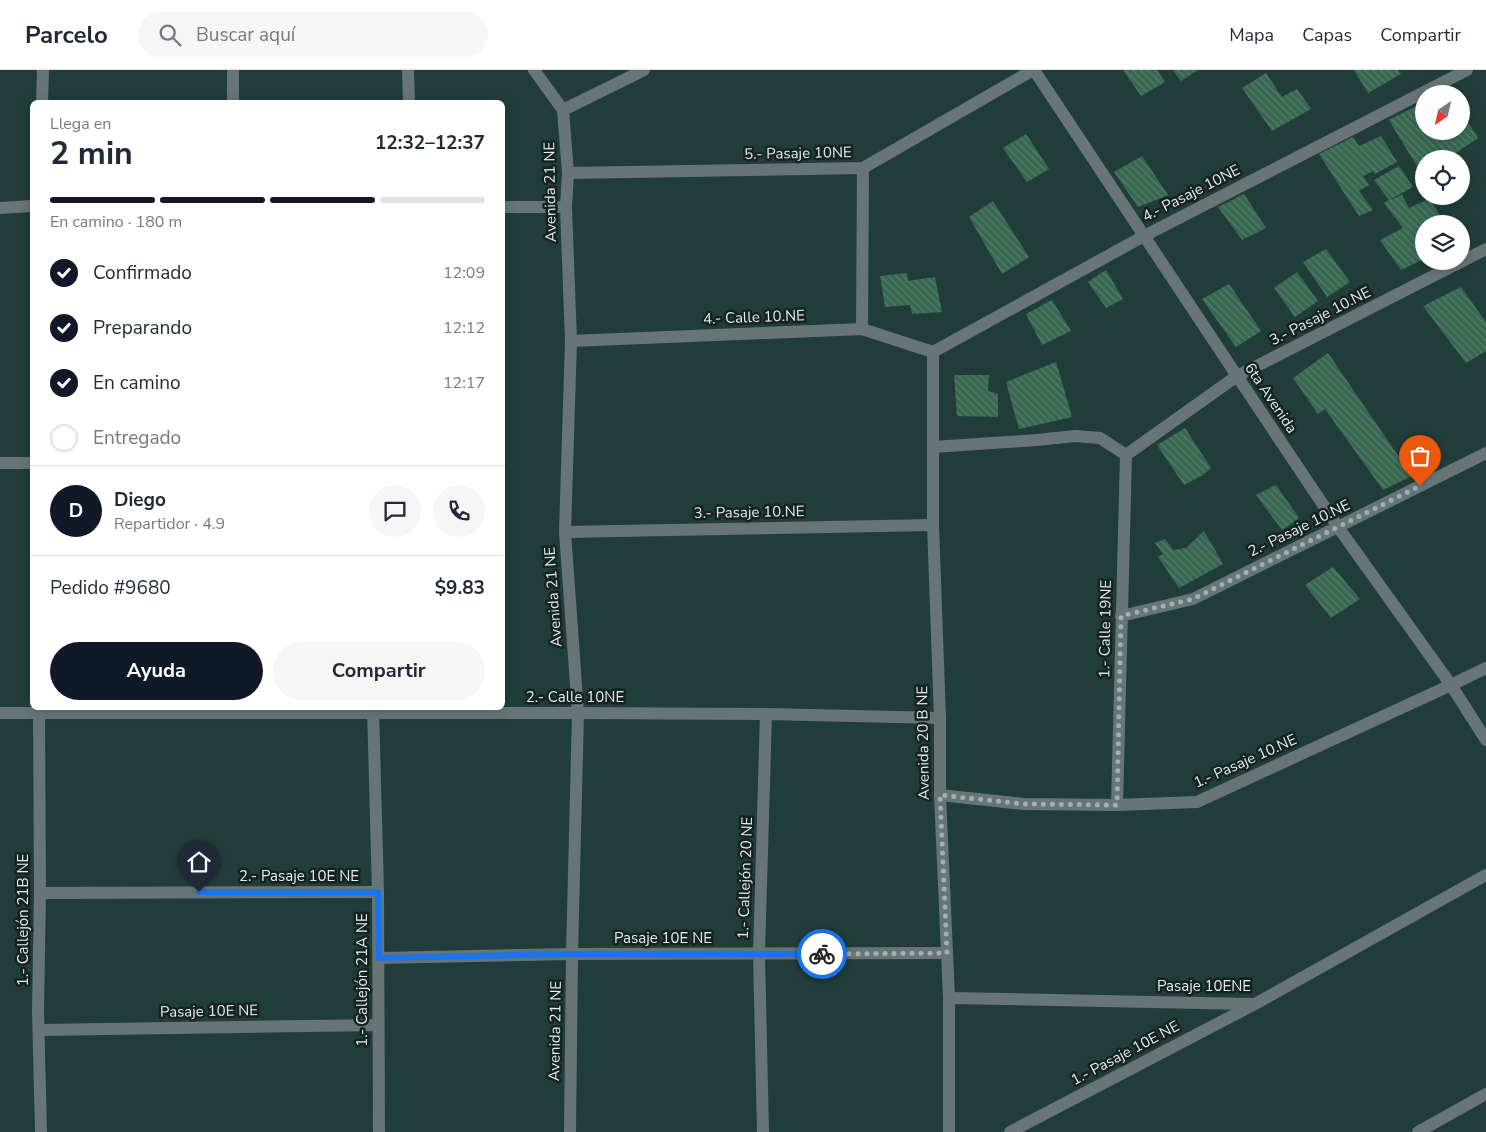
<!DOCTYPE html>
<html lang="es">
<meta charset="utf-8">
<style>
:root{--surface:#fff;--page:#f6f6f7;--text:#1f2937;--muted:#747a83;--line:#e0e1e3;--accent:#111827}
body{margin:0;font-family:"Nunito Sans",sans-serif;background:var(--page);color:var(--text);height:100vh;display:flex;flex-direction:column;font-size:19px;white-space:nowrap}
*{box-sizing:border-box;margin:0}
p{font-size:16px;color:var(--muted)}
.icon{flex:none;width:28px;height:28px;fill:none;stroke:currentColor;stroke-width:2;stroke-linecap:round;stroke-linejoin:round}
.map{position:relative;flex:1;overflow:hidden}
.details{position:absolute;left:30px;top:30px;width:475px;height:610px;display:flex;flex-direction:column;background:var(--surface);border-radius:8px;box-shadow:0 2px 12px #0003}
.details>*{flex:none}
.needle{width:32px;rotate:214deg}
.tools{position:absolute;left:1415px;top:15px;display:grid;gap:10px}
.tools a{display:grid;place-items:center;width:55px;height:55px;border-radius:50%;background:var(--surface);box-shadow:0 2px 12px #0003;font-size:25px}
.pin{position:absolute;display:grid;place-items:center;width:42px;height:42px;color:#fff;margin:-51px -21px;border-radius:50% 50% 50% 0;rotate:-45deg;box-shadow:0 0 5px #0007}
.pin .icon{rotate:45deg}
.courier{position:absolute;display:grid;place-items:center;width:50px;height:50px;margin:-25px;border:4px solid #1a73e8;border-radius:50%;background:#fff;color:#222;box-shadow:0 1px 6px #0007}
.headline em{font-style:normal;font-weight:700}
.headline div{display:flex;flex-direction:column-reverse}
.headline{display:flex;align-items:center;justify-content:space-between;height:85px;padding:0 20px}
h1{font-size:32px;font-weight:700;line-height:38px}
.bar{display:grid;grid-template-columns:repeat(4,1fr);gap:8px 5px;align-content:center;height:60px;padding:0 20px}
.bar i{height:6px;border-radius:4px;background:var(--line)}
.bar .current{background:var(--accent)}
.bar p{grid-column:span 4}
.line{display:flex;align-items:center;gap:12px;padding:0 20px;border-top:1px solid var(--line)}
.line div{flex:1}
.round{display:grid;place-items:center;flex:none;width:52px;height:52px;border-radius:26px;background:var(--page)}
ol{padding:0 20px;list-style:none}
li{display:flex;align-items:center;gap:15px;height:55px}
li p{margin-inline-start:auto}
li .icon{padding:5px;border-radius:50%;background:var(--accent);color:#fff;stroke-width:4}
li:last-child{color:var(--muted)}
li i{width:28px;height:28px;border:2px solid var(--line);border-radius:50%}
.cta{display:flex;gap:10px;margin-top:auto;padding:10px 20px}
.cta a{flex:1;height:58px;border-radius:30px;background:var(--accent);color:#fff;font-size:20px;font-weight:700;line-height:58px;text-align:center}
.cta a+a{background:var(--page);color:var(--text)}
header{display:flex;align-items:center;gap:30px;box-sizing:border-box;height:70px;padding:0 25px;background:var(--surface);border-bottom:1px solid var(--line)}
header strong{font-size:24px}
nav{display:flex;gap:28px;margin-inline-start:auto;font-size:18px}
.search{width:350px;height:45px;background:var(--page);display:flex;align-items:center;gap:12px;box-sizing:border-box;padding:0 18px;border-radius:28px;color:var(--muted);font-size:19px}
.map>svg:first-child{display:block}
.building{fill:url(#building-back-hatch)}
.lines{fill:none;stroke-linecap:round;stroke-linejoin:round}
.street{stroke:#687577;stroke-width:12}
.done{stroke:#9db1ae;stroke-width:5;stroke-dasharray:0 9}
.route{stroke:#1a73e8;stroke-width:6}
.labels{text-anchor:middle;stroke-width:5;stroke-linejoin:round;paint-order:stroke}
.street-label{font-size:15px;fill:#e0f0ed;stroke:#152220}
</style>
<header>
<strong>Parcelo</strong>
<div class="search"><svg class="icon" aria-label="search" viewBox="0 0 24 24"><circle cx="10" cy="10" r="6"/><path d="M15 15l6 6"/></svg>Buscar aquí</div>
<nav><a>Mapa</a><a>Capas</a><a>Compartir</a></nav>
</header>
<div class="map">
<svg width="1486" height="1062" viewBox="0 0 1486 1062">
<defs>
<pattern id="building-back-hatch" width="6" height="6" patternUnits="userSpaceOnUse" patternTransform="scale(1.25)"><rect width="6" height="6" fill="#386851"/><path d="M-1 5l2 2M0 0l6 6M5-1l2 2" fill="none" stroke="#547e6a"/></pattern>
</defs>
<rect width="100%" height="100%" fill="#213d3a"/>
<!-- building -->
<g class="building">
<polygon points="1123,0 1157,0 1165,12 1141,26"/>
<polygon points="1173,0 1198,0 1181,11"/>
<polygon points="1354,0 1398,0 1401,4 1368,23"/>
<polygon points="1266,3 1282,27 1297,19 1311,39 1272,61 1242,18"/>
<polygon points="1424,32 1424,61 1461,61 1461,57 1469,53 1478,68 1456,83 1458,89 1424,89 1424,108 1389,50"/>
<polygon points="1026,64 1049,99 1027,112 1003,78"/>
<polygon points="1381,66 1397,92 1375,104 1373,101 1363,106 1369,115 1359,121 1373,140 1359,146 1319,84 1353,67 1359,76"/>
<polygon points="1142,86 1168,125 1138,137 1114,102"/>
<polygon points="1399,96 1413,117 1389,130 1402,125 1409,138 1429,129 1446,154 1424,154 1424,189 1401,200 1380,170 1403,158 1384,133 1389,130 1374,110"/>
<polygon points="1244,124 1266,158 1242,170 1218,137"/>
<polygon points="993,131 1029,187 1002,204 969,147"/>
<polygon points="1326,179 1350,212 1327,227 1303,192"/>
<polygon points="1106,200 1123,229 1106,238 1088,212"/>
<polygon points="1297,202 1318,231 1295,247 1274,218"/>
<polygon points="907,203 908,211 935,207 942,242 912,244 910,235 885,237 880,206"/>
<polygon points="1229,214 1261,261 1236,277 1202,229"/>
<polygon points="1461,217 1486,252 1486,281 1466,293 1423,236"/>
<polygon points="1052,230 1071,261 1042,275 1026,244"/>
<polygon points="1328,283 1412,406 1383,420 1325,339 1318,344 1293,308"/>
<polygon points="1056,292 1072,347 1019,359 1006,312"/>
<polygon points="954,305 989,305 988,321 998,324 998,347 957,346"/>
<polygon points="1185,358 1211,398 1203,405 1184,415 1157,375"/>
<polygon points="1276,415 1299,448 1282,460 1256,425"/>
<polygon points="1204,461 1223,494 1179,518 1158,487 1163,484 1155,473 1165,469 1173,480 1186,478"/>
<polygon points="1333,497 1360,529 1331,548 1305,515"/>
</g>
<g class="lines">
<!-- street -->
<g class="street">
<polyline points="408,0 409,32"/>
<polyline points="534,0 563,40 568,103 566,137 571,271 565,462 578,643 572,884 570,1062"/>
<polyline points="1034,0 1237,306 1338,457 1451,615 1486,670"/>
<polyline points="42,32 43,0"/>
<polyline points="233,32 233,0"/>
<polyline points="563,40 644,0"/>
<polyline points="568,103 863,98 1033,0"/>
<polyline points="502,137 566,137"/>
<polyline points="0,138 32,136"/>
<polyline points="862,259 863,98"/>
<polyline points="571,271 862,259 933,282"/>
<polyline points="933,282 933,455 940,648 940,725 949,928 949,1062"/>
<polyline points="933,282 1144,166 1467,0"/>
<polyline points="933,377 1037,370 1075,366 1100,368 1126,385"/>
<polyline points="1126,385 1237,306 1486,179"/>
<polyline points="0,393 32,393"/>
<polyline points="565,462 933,455"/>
<polyline points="1121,546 1193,529 1486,383"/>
<polyline points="39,638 40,823 38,941 41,1062"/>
<polyline points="373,638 378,822 379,1062"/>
<polyline points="0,643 578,643 766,644 940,648"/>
<polyline points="940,725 1024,734 1117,735 1197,732 1451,615 1486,598"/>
<polyline points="1117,735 1126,385"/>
<polyline points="40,823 378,822"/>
<polyline points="379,888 572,884 947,883"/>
<polyline points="949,928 1252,934"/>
<polyline points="40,960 378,955"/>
<polyline points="763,1062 759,884 766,644"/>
<polyline points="1010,1062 1255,934 1486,805"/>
<polyline points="1418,1062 1486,1024"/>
</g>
</g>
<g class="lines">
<!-- done -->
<polyline class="done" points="822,884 947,883 940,725 1024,734 1117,735 1121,546 1193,529 1420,416"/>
<!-- route -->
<polyline class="route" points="199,822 378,822 379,888 572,884 822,884"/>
</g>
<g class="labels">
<!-- street labels -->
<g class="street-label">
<text transform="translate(798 83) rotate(-1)" y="5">5.- Pasaje 10NE</text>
<text transform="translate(550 122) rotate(-91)" y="5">Avenida 21 NE</text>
<text transform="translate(1191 123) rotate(-27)" y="5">4.- Pasaje 10NE</text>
<text transform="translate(1320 246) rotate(-27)" y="5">3.- Pasaje 10.NE</text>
<text transform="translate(754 247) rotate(-2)" y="5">4.- Calle 10.NE</text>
<text transform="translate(1271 328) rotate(56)" y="5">6ta Avenida</text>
<text transform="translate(749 442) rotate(-1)" y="5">3.- Pasaje 10.NE</text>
<text transform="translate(1299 458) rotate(-26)" y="5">2.- Pasaje 10.NE</text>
<text transform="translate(553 527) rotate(-94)" y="5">Avenida 21 NE</text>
<text transform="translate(1105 559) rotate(-89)" y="5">1.- Calle 19NE</text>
<text x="575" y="632">2.- Calle 10NE</text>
<text transform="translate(923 673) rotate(-91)" y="5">Avenida 20 B NE</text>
<text transform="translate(1245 691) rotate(-24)" y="5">1.- Pasaje 10.NE</text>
<text x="299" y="811">2.- Pasaje 10E NE</text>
<text transform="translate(745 808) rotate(-88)" y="5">1.- Callejón 20 NE</text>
<text transform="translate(23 850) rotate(-90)" y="5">1.- Callejón 21B NE</text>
<text x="663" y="873">Pasaje 10E NE</text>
<text transform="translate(362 910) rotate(-90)" y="5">1.- Callejón 21A NE</text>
<text x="1204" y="921">Pasaje 10ENE</text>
<text transform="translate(209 941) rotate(-1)" y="5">Pasaje 10E NE</text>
<text transform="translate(555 961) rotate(-89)" y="5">Avenida 21 NE</text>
<text transform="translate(1125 983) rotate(-28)" y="5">1.- Pasaje 10E NE</text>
</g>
</g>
</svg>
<div class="tools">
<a><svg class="needle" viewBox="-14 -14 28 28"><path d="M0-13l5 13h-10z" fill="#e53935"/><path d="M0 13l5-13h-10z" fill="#747a83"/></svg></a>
<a><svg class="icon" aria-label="locate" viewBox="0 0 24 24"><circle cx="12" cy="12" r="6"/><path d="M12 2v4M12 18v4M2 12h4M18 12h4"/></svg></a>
<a><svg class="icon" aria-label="layers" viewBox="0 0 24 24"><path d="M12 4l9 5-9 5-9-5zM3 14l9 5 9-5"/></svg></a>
</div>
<div class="pin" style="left:1420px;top:416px;background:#ea580c"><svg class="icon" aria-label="bag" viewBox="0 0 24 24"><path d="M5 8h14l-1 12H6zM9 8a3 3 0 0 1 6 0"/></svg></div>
<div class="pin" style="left:199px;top:822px;background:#1f2937"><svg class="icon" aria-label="home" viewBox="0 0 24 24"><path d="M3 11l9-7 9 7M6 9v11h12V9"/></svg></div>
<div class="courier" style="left:822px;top:884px"><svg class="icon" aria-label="bike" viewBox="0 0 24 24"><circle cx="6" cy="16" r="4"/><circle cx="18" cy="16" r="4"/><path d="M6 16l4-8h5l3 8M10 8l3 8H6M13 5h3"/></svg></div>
<section class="details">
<div class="headline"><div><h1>2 min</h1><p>Llega en</p></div><em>12:32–12:37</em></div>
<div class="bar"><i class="current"></i><i class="current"></i><i class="current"></i><i></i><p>En camino · 180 m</p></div>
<ol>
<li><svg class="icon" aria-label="check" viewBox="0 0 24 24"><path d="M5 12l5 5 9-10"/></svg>Confirmado<p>12:09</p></li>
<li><svg class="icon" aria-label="check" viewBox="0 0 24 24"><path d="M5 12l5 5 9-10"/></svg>Preparando<p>12:12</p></li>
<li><svg class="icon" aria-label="check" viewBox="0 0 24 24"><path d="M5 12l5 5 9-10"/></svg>En camino<p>12:17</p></li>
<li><i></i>Entregado</li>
</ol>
<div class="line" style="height:90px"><b class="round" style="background:var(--accent);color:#fff">D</b><div><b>Diego</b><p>Repartidor · 4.9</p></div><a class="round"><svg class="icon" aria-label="chat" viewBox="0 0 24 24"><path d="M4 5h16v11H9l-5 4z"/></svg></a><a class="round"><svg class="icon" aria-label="phone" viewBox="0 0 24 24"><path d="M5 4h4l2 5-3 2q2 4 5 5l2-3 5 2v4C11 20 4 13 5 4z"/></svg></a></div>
<div class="line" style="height:65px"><div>Pedido #9680</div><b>$9.83</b></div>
<div class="cta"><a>Ayuda</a><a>Compartir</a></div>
</section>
</div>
